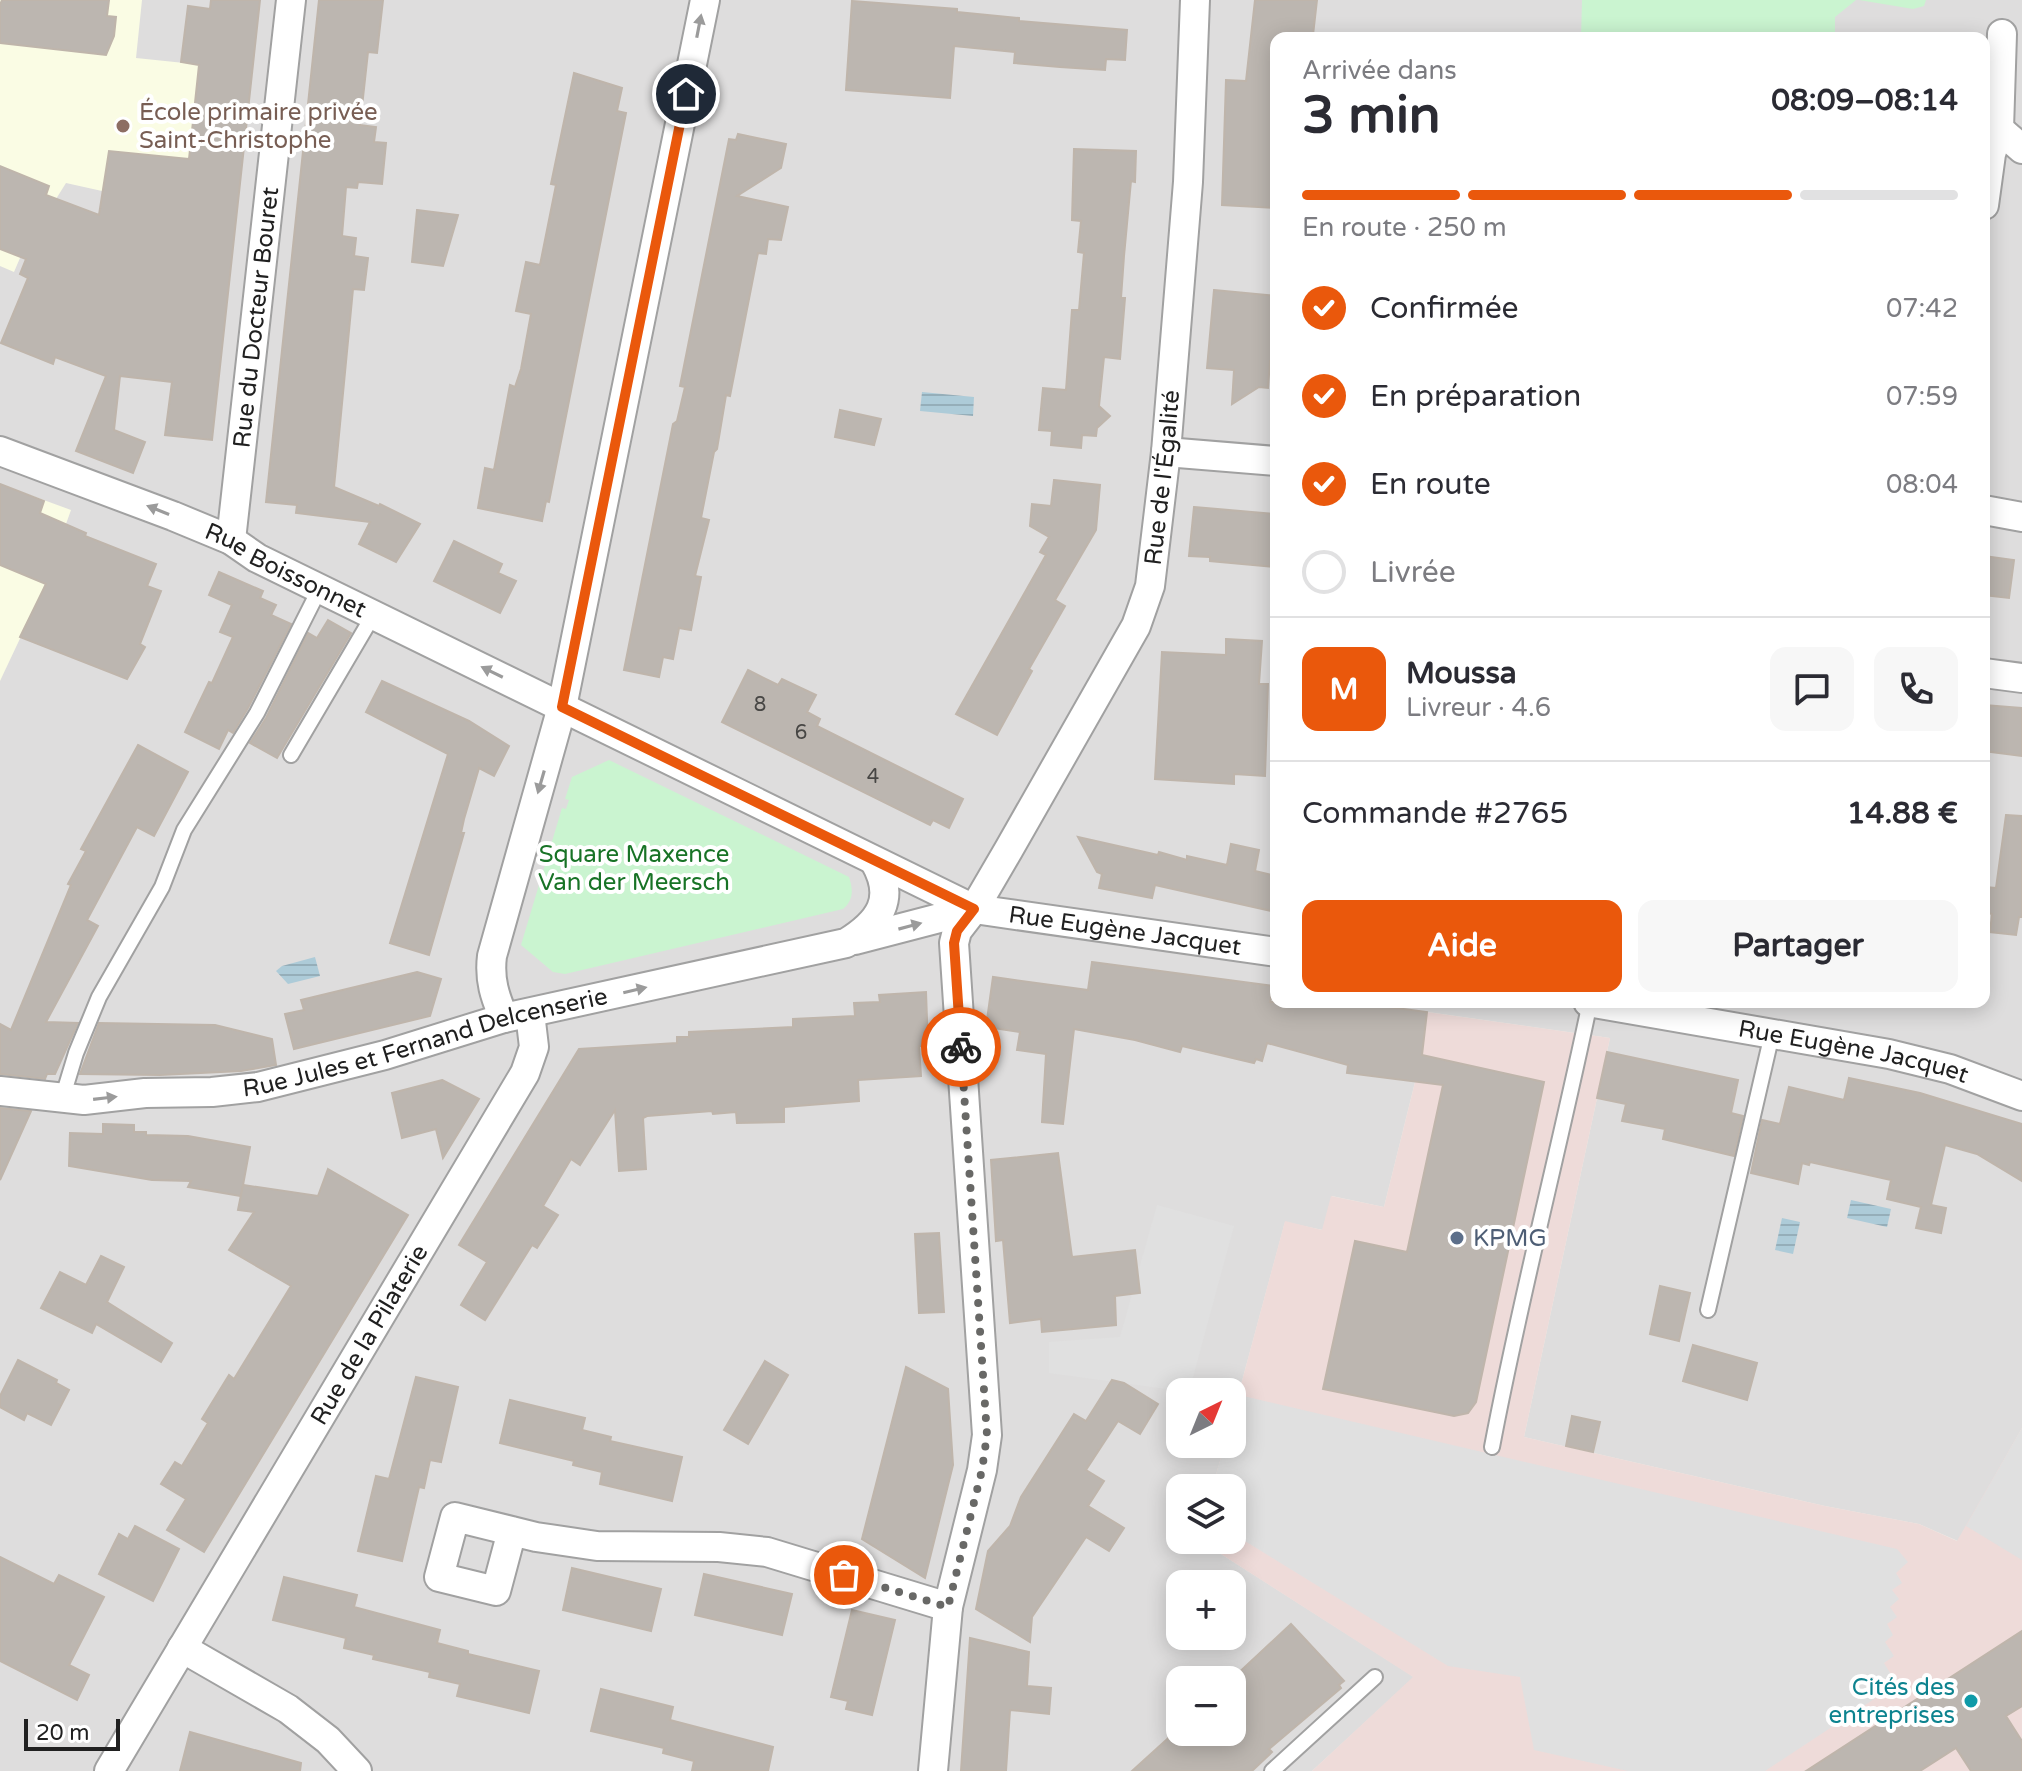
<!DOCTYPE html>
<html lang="fr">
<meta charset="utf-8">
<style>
:root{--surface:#fff;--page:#f7f7f7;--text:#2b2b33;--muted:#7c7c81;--line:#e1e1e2;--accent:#ea580c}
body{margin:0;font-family:"Varela Round",sans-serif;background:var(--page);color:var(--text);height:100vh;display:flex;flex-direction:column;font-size:30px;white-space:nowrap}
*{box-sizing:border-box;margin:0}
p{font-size:26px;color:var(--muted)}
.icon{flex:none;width:44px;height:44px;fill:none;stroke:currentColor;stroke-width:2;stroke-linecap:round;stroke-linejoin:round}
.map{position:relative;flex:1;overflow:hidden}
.side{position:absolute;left:1270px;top:32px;width:720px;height:976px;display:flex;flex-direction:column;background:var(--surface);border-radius:16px;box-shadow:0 4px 20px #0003}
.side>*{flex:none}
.needle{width:52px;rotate:43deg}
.fabs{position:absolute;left:1166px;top:1378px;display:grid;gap:16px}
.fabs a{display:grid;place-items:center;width:80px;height:80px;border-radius:16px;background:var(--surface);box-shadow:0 4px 20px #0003;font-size:40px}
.scale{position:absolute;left:24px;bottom:20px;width:96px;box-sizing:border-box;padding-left:8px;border:4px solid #202020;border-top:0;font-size:22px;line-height:28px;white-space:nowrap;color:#202020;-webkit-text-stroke:6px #fff;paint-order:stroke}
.pin{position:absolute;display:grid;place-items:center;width:68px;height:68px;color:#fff;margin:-34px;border:4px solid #fff;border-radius:50%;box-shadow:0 2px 8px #0007}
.courier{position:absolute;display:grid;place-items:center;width:80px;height:80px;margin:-40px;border:6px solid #ea580c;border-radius:50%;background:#fff;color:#222;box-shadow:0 2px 10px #0007}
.overview em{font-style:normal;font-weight:700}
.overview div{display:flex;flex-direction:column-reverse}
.overview{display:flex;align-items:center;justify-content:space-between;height:136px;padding:0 32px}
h1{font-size:52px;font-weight:700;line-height:60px}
.bar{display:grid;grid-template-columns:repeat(4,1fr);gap:12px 8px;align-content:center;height:96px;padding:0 32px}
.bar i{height:10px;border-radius:6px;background:var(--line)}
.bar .active{background:var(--accent)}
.bar p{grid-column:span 4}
.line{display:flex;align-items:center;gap:20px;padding:0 32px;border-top:2px solid var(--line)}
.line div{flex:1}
.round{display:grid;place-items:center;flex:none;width:84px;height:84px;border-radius:16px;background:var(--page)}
ol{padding:0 32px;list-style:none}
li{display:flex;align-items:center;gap:24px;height:88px}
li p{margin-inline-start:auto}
li .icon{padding:8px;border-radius:50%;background:var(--accent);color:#fff;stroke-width:4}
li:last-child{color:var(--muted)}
li i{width:44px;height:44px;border:4px solid var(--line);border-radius:50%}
.primary-button{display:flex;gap:16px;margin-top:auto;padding:16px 32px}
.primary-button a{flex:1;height:92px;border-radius:16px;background:var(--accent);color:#fff;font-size:32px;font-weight:700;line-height:92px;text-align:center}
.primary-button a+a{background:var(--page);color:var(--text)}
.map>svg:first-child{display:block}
.residential{fill:#dedddd;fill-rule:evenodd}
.commercial{fill:#eedbd9}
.education{fill:#fafce4}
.park{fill:#caf4d0}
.parking{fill:#e0e0e0}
.water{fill:url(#water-rules)}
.building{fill:#bcb6b0;stroke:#bfb5ab;stroke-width:2}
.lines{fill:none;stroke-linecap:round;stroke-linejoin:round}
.lane-casing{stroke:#a1a1a1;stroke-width:18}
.street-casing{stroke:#a1a1a1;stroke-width:32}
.lane{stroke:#fff;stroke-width:14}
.street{stroke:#fff;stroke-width:28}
.oneway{fill:#9b9b9b}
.done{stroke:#686866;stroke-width:8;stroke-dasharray:0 14.4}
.route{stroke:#ea580c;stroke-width:10}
.education-dot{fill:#8d6e63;stroke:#fff;stroke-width:3}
.service-dot{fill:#5c6f8a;stroke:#fff;stroke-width:3}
.culture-dot{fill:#0f9aa8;stroke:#fff;stroke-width:3}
.labels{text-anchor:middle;stroke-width:8;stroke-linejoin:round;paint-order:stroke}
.number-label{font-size:20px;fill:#474644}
.education-label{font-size:24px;fill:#785e54;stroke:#fff;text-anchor:start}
.street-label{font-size:24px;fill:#202020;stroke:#fff}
.park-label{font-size:24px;fill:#187326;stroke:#fff}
.service-label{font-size:24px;fill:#4e5e75;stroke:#fff;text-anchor:start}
.culture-label{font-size:24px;fill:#0d838f;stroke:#fff;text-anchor:end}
</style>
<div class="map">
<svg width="2022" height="1771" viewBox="0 0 2022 1771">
<defs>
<pattern id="water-rules" width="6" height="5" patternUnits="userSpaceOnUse" patternTransform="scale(2)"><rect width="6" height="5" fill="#adcbd8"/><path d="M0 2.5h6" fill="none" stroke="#95aeb9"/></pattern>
</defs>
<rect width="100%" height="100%" fill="#efede7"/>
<!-- residential -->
<path class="residential" d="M 0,0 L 2022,0 L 2022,1428 L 1958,1541 L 1919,1524 L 1825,1506 L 1524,1437 L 1610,1038 L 1428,1012 L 1421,1058 L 1384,1207 L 1332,1196 L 1323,1230 L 1285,1222 L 1232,1418 L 1232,1392 L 1180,1392 L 1180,1444 L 1225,1444 L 1212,1488 L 1180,1488 L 1180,1540 L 1199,1540 L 1414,1677 L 1312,1771 L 0,1771 ZM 1276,38 L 1984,38 L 1984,1002 L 1276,1002 ZM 1180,1584 L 1232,1584 L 1232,1636 L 1180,1636 ZM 1180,1680 L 1232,1680 L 1232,1732 L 1180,1732 Z"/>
<!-- commercial -->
<polygon class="commercial" points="1427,1012 1610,1038 1524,1437 1825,1506 1919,1524 1957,1541 2022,1428 2022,1771 1312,1771 1413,1677 1199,1540 1232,1540 1232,1488 1212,1488 1225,1444 1232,1444 1232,1418 1285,1221 1322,1230 1331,1196 1384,1207 1423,1050"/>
<!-- education -->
<g class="education">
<polygon points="0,0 142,0 136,58 252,70 237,206 102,191 66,183 56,199 45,227 35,223 14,272 0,266"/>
<polygon points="0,484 71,510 41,594 0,681"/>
</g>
<!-- park -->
<g class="park">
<polygon points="1582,0 1856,0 1835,17 1835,38 1581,38"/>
<polygon points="1859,0 1926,0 1924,6 1913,9"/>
<path d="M 609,760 L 849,877 C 853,889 854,900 843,909 L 565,974 L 553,972 L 521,945 L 562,808 L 566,809 L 569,800 L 565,799 L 572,777 Z"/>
</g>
<!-- parking -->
<g class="parking">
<polygon points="1157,1205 1234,1226 1189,1392 1049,1373 1049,1342 1120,1337"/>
<polygon points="1239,1395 1897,1549 1908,1562 1896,1573 1902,1583 1892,1590 1899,1599 1890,1607 1897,1617 1887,1624 1893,1635 1885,1642 1894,1656 1884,1663 1897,1684 1765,1771 1628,1771 1534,1750 1520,1677 1448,1666 1232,1533 1232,1488 1212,1488 1225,1444 1232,1444 1232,1418"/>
<polygon points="2022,1428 2022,1560 1966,1526"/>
</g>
<!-- water -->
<g class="water">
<polygon points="922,392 974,397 973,416 920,411"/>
<polygon points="315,957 320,976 288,984 276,971 282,966"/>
<polygon points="1851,1200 1891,1209 1887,1227 1847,1218"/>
<polygon points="1782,1218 1800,1222 1793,1254 1775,1250"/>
</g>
<!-- building -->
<g class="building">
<polygon points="2,0 109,0 107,16 116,17 114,36 106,55 0,43 0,5"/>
<polygon points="211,0 260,0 212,440 165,435 172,382 120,376 114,430 145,442 133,473 76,451 106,376 55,357 53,364 1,343 28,278 20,274 26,259 0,249 0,166 49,186 46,195 99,215 109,151 189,159 199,65 181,62 188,6 210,9"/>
<polygon points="319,0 383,0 377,53 368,52 360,125 376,127 374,142 386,143 382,184 358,182 357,188 346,187 342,236 356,238 354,256 368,258 364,290 353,289 334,487 379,506 380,504 420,524 396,562 359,544 370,522 296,513 297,505 266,502"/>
<polygon points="1255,0 1317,0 1313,35 1276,38 1276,208 1222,205 1226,80 1246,81"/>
<polygon points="852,1 957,9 957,12 1019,18 1019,21 1127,30 1125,60 1106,59 1105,70 1060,67 1014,63 1015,52 954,46 950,98 846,90"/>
<polygon points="574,73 622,88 617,111 626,113 549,502 546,501 542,521 478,508 485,468 494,470 510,385 515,387 521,369 531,314 516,311 526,262 540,265 556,185 551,184"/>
<polygon points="738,134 786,144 781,168 737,196 788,207 781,240 768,239 766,254 758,253 730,396 726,395 717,449 714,452 701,518 709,520 695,576 701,577 691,630 679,628 673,659 663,657 659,677 624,670 673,424 677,421 685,387 680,386 729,139 736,140"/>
<polygon points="1074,149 1136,151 1135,182 1131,181 1124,256 1121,298 1125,298 1120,359 1104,357 1099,406 1110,416 1097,428 1096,436 1082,435 1081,448 1051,445 1052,431 1039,430 1043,388 1066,390 1072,310 1079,310 1084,253 1078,252 1081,221 1072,220"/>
<polygon points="417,210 458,215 443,266 412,262"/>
<polygon points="1214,290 1276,296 1276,361 1270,361 1268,388 1259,387 1232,404 1234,370 1207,368"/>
<polygon points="840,410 881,419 874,445 835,437"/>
<polygon points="1054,480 1100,485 1096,530 1055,600 1065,606 1029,669 1032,671 997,735 956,714 1046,555 1040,552 1049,537 1030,526 1032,504 1051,506"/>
<polygon points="0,484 44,501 40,513 86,533 85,536 156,564 147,586 161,591 140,644 145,647 127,679 20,637 46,584 0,565"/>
<polygon points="1194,507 1276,514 1276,567 1210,561 1210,557 1189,556"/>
<polygon points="454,541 502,564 498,573 516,581 500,613 434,581"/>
<polygon points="1984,556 2014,560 2009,598 1984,595"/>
<polygon points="219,572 263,591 260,598 276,605 271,615 291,624 248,708 233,733 228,730 219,749 185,732 209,682 212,683 233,637 220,632 232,605 209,595"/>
<polygon points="328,620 351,633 277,758 250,743 266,718 308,633 317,638"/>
<polygon points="1226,639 1262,641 1259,684 1268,684 1265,776 1234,774 1234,784 1155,779 1162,652 1226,655"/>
<polygon points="748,670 778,685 782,679 816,695 807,712 820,719 817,726 963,799 949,828 933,820 930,825 722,722"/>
<polygon points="382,681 469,721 509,746 494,776 479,768 464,819 461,833 464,833 429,955 390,943 448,754 366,712"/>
<polygon points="1984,705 2022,708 2022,756 1984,751"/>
<polygon points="138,745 188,772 154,836 137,827 87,920 98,926 46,1022 78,1023 55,1074 47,1074 45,1079 0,1074 0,1024 11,1030 71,885 68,884 86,851 81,849"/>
<polygon points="2006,815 2022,816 2022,917 2019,917 2016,935 1990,932 1992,914 1984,912 1986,887 1996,888"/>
<polygon points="1078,837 1158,855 1159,852 1187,860 1187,856 1227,865 1231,844 1259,850 1255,871 1276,876 1276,912 1155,885 1152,898 1099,888 1102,874 1097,872"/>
<polygon points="1092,962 1274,986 1270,1002 1374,1002 1374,1005 1427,1012 1422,1055 1544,1082 1476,1402 1468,1413 1454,1416 1323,1389 1355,1241 1407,1252 1443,1085 1347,1073 1348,1065 1267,1043 1262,1061 1256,1059 1254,1063 1182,1046 1180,1052 1135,1040 1074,1029 1063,1124 1042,1122 1046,1054 1017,1050 1020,1032 986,1027 993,977 1088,990"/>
<polygon points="417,972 441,979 430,1016 294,1049 285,1014 304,1010 301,1000"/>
<polygon points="926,992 928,1046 919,1046 921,1076 858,1080 859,1101 784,1107 784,1122 737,1123 736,1112 713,1114 712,1111 647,1116 643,1118 646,1169 619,1171 615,1110 580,1165 571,1159 543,1206 558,1215 537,1248 532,1245 485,1320 461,1305 487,1262 459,1245 579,1049 677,1043 677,1037 689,1037 689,1032 793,1027 793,1019 855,1016 854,1003 880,1002 879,995"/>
<polygon points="99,1023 215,1025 272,1039 276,1065 241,1071 160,1075 80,1074"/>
<polygon points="1607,1052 1738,1080 1731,1113 1743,1116 1734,1156 1663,1139 1665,1129 1622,1121 1626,1104 1597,1098"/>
<polygon points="1849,1078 1920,1093 2022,1124 2022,1181 1977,1154 1945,1145 1931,1205 1946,1208 1941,1233 1916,1228 1921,1207 1887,1199 1891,1180 1810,1162 1809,1165 1802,1163 1798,1184 1751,1173 1762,1120 1780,1124 1789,1087 1844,1100"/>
<polygon points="442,1080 479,1099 443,1158 436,1129 402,1138 392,1093"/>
<polygon points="0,1108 31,1111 0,1180"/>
<polygon points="103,1124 134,1125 134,1132 146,1132 146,1135 188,1136 250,1147 241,1196 188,1187 191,1181 152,1180 69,1166 70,1133 103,1134"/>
<polygon points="1058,1153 1072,1257 1135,1250 1140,1293 1115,1296 1116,1325 1042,1332 1041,1319 1010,1323 1003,1240 996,1241 991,1160"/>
<polygon points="328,1169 408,1215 204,1552 167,1530 186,1499 161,1484 175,1462 182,1466 208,1423 202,1419 229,1375 234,1379 291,1286 229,1250 254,1212 238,1210 243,1185 318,1196"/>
<polygon points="939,1233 944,1312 919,1313 915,1234"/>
<polygon points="101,1256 124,1267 107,1302 172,1343 161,1362 96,1324 92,1333 41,1308 60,1272 86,1285"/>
<polygon points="1660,1286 1690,1293 1679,1341 1650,1334"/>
<polygon points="1693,1345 1757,1363 1747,1400 1683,1381"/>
<polygon points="18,1360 57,1380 56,1383 69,1390 51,1425 27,1413 24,1420 0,1407 0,1396"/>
<polygon points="765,1361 788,1375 748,1444 724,1430"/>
<polygon points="906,1367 948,1389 953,1465 925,1578 862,1539"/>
<polygon points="416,1377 458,1387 441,1462 430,1460 424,1488 419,1487 402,1561 358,1551 376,1476 389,1479"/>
<polygon points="1112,1380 1124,1383 1158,1404 1140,1434 1118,1421 1086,1470 1104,1481 1088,1506 1124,1528 1109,1551 1086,1537 1032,1617 1030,1642 976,1609 988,1551 1010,1526 1021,1497 1074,1414 1086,1421"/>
<polygon points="510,1400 585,1418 582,1430 611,1437 610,1441 682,1457 672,1501 600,1484 602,1472 573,1465 574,1461 500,1443"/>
<polygon points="1572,1416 1600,1422 1593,1452 1566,1446"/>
<polygon points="135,1526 179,1549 153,1601 99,1574 119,1534 128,1539"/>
<polygon points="0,1557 54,1584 59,1575 104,1597 69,1665 89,1675 77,1700 0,1661"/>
<polygon points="572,1568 661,1589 651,1631 563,1610"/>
<polygon points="704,1574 792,1594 782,1635 695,1615"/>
<polygon points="284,1577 357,1595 354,1607 440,1630 437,1643 468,1651 468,1654 539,1671 529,1713 457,1696 460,1684 429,1677 430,1672 373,1659 374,1655 344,1648 346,1638 273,1620"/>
<polygon points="852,1610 895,1620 872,1715 846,1709 848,1701 831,1697"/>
<polygon points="1291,1624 1344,1681 1339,1685 1341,1688 1269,1749 1272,1752 1252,1771 1132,1771 1175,1732 1232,1732 1232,1679"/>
<polygon points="2022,1631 2022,1706 2006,1716 2022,1741 2022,1771 1971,1771 1956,1748 1920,1771 1806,1771"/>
<polygon points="970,1638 1029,1652 1027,1686 1051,1688 1049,1714 1010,1710 1006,1771 961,1771"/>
<polygon points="601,1689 673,1707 670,1720 773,1747 768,1771 692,1771 694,1761 663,1753 664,1748 591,1731"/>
<polygon points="190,1732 301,1763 300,1771 180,1771"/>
</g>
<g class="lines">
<defs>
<g id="lane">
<polyline points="291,755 374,614"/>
<polyline points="62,1099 76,1053 99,997 162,887 184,830 257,713 320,588"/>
<polyline points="1708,1310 1772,1034"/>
<path d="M 1492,1447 C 1520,1298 1559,1151 1590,1002"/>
<polyline points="1272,1771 1375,1677"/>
</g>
<g id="street">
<polyline points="1999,129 2022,149"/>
<polyline points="1984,205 1991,154 1999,129 2002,34"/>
<path id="s1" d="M 0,451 L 173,516 L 231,540 L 257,558 L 974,909 L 1276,952"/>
<polyline points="1166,452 1276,461"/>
<polyline points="1984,510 2022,517"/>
<path id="s2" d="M 231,540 L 291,0"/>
<polyline points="1984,673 2022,678"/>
<polyline points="855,940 974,909"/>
<path id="s3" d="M 1588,1002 L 1889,1054 L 1950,1069 L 2022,1096"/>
<path d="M 504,1018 C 495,997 489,980 492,956 L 562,707 L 705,0"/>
<path id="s4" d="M 0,1091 L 84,1100 L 145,1093 L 212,1092 L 258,1087 L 385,1055 L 504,1018 L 846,943 C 880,922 896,899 875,862"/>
<polyline points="512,1531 496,1591 439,1577 455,1517 536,1537 597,1546 719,1547 767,1552 948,1607"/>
<polyline points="182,1648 288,1709 328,1740 357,1771"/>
<path id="s5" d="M 109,1771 L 525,1073 L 534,1047 L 530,1013"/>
<path id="s6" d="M 933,1771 L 948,1607 L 982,1470 L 987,1435 L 954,943 L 957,931 L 974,909 L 1009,849 L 1136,626 L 1150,586 L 1166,452 L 1188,182 L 1195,0"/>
</g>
</defs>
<!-- lane casing -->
<use href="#lane" class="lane-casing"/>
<!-- street casing -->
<use href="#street" class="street-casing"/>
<!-- lane -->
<use href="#lane" class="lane"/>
<!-- street -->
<use href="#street" class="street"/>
</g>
<!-- one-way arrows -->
<defs><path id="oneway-solid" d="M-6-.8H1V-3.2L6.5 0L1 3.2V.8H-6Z" transform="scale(2)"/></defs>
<g class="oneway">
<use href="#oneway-solid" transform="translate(699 26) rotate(-79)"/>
<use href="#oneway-solid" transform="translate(158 510) rotate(-158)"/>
<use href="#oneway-solid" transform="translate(492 672) rotate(-154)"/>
<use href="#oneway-solid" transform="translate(541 782) rotate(106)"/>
<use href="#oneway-solid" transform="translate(910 926) rotate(-15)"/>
<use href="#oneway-solid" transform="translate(635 990) rotate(-13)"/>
<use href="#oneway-solid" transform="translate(105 1098) rotate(-7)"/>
</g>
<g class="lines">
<!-- done -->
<polyline class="done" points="844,1575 948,1607 982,1470 987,1435 961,1047"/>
<!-- route -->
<polyline class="route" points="686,94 562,707 974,909 957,931 954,943 961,1047"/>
</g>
<!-- markers -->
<circle class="education-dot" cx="123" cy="126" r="8"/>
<circle class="service-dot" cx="1457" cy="1238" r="8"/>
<circle class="culture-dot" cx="1971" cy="1701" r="8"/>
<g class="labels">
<!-- number labels -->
<g class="number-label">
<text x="760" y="711">8</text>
<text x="801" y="739">6</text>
<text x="873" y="783">4</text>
</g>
<!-- education labels -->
<g class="education-label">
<text x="139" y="120">École primaire privée<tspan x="139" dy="28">Saint-Christophe</tspan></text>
</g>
<!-- street labels -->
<g class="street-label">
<text dy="8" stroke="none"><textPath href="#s2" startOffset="224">Rue du Docteur Bouret</textPath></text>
<text dy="8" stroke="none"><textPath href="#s6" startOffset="1352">Rue de l'Égalité</textPath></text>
<text dy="8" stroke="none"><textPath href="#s1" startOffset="310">Rue Boissonnet</textPath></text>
<text dy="8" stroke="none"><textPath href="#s1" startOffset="1230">Rue Eugène Jacquet</textPath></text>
<text dy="8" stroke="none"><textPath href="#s4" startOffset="432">Rue Jules et Fernand Delcenserie</textPath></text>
<text dy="8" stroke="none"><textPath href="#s3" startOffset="270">Rue Eugène Jacquet</textPath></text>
<text dy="8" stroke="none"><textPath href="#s5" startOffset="508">Rue de la Pilaterie</textPath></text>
</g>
<!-- park labels -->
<g class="park-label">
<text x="634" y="862">Square Maxence<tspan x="634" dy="28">Van der Meersch</tspan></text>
</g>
<!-- service labels -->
<g class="service-label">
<text x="1473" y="1246">KPMG</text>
</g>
<!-- culture labels -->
<g class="culture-label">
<text x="1955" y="1695">Cités des<tspan x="1955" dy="28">entreprises</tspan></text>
</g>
</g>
</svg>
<div class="fabs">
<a><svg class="needle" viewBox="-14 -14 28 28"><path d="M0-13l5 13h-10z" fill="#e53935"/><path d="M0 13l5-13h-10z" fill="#7c7c81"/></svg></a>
<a><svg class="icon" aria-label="layers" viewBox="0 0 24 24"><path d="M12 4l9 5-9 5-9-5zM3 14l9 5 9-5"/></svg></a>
<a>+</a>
<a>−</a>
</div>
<div class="scale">20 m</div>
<div class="pin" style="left:844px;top:1575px;background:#ea580c"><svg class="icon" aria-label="bag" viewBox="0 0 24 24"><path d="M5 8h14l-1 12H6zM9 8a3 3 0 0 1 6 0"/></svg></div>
<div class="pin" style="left:686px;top:94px;background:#1f2937"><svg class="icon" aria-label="home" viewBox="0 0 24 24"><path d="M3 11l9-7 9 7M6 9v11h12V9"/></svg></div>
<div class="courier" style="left:961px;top:1047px"><svg class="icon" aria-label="bike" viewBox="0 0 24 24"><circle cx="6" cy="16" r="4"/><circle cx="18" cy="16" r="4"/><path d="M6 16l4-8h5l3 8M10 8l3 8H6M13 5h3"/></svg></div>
<section class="side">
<div class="overview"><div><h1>3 min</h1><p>Arrivée dans</p></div><em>08:09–08:14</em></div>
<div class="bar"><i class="active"></i><i class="active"></i><i class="active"></i><i></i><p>En route · 250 m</p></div>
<ol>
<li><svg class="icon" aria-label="check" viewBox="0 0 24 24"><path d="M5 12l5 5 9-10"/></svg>Confirmée<p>07:42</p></li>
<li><svg class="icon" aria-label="check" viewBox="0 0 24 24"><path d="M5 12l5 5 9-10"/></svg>En préparation<p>07:59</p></li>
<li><svg class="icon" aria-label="check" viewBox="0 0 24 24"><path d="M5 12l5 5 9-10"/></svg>En route<p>08:04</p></li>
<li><i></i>Livrée</li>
</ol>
<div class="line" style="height:144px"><b class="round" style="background:var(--accent);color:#fff">M</b><div><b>Moussa</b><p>Livreur · 4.6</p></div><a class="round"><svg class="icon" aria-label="chat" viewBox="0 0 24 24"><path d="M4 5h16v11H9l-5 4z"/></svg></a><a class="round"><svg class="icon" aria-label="phone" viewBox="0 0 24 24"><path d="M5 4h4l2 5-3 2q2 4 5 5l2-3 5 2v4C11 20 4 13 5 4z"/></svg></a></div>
<div class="line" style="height:104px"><div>Commande #2765</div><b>14.88 €</b></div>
<div class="primary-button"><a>Aide</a><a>Partager</a></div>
</section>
</div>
